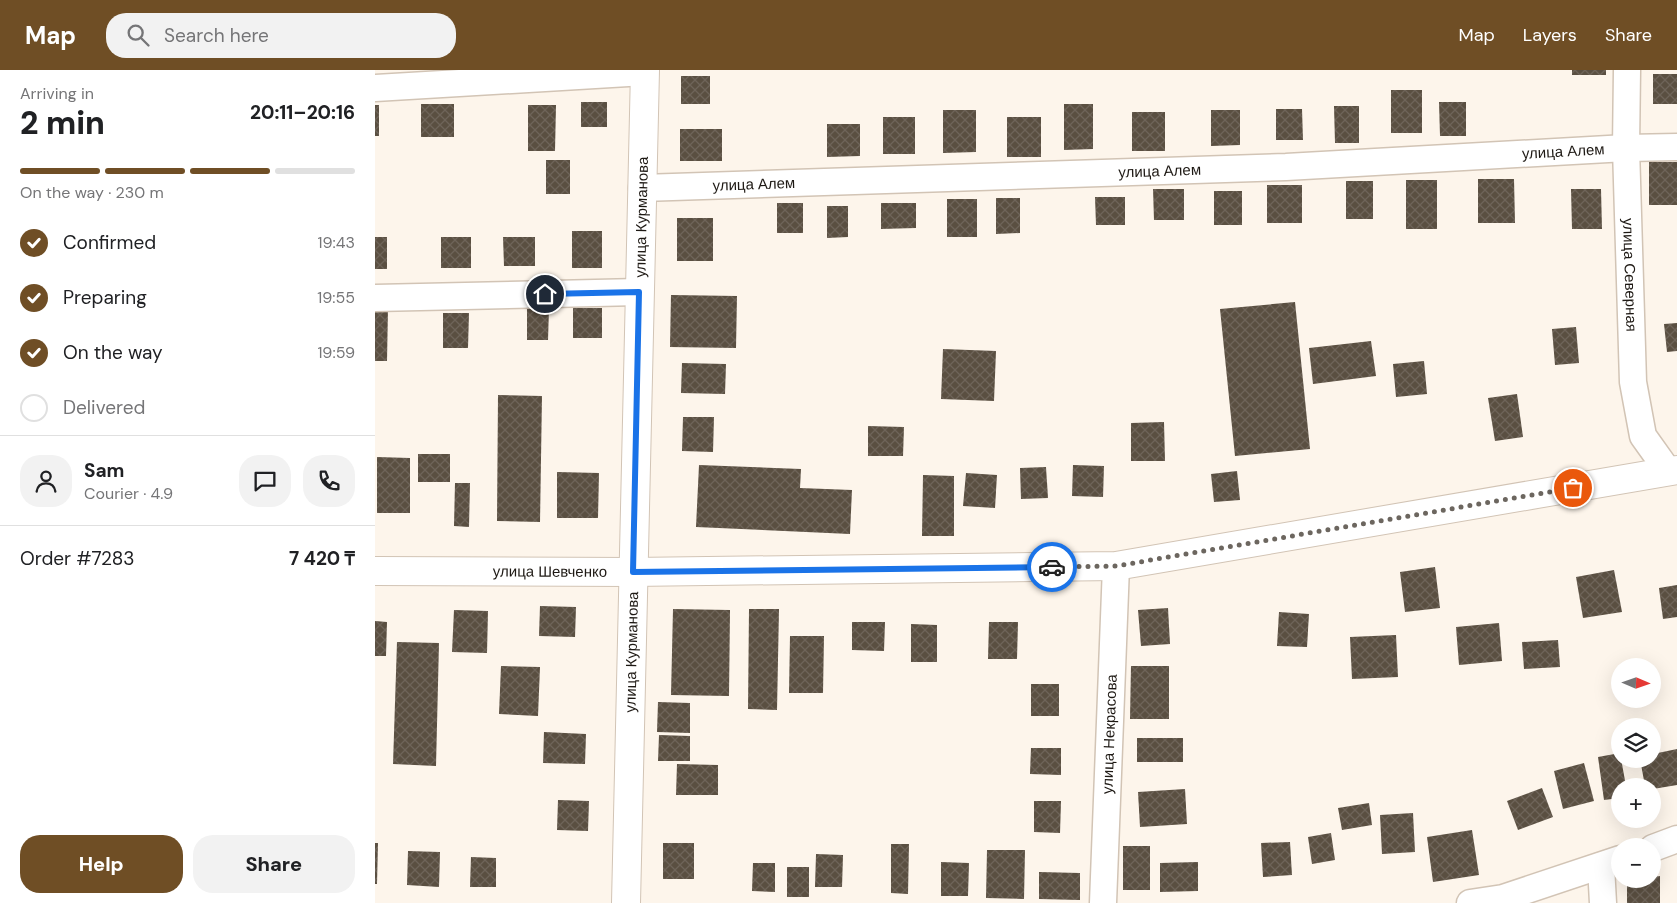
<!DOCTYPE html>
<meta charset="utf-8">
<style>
:root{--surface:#fff;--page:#f2f2f2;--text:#202124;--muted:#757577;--line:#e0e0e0;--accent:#6f4e25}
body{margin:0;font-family:"DM Sans",sans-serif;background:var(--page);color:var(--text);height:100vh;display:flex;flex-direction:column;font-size:19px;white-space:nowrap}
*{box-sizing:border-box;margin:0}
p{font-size:16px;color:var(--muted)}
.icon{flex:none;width:28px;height:28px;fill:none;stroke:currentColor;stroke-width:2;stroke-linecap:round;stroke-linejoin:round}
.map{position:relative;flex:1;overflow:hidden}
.panel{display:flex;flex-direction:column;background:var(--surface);width:375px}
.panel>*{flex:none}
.needle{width:32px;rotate:92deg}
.controls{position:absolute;left:1236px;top:588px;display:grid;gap:10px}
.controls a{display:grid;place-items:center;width:50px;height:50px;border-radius:50%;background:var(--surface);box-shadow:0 5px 20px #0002;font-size:25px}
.pin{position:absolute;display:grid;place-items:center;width:42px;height:42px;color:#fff;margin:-21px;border:2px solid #fff;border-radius:50%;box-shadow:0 1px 5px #0007}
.courier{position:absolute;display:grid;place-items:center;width:50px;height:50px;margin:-25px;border:4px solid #1a73e8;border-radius:50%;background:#fff;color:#222;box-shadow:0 1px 6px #0007}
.overview em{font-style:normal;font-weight:800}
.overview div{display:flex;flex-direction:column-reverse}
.overview{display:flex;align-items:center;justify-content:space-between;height:85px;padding:0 20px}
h1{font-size:32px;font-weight:800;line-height:38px}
.bar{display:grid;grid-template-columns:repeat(4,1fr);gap:8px 5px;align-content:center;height:60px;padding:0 20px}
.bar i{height:6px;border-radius:4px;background:var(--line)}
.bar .on{background:var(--accent)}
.bar p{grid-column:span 4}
.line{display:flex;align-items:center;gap:12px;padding:0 20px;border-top:1px solid var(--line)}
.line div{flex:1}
.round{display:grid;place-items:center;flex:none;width:52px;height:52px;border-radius:20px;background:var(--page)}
ol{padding:0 20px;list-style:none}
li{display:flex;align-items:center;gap:15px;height:55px}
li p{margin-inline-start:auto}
li .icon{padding:5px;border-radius:50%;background:var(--accent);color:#fff;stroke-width:4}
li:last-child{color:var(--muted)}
li i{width:28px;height:28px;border:2px solid var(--line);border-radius:50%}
.action{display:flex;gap:10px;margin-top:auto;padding:10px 20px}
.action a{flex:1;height:58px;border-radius:20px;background:var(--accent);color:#fff;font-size:20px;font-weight:800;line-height:58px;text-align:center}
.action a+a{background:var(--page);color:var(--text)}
header{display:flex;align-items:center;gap:30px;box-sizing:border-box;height:70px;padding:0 25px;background:var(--accent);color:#fff}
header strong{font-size:24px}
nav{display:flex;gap:28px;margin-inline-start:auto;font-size:18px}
.search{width:350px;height:45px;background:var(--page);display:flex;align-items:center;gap:12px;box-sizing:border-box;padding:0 18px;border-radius:20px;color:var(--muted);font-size:19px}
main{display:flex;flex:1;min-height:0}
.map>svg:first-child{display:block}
.building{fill:url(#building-cross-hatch)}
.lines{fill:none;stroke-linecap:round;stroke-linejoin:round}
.street-casing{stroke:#d2c4b5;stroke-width:29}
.secondary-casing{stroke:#d2c4b5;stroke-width:30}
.street{stroke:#fff;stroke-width:26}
.secondary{stroke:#fff;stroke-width:28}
.done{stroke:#6c665f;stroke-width:5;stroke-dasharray:0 9}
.route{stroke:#1a73e8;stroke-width:6}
.labels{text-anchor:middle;stroke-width:5;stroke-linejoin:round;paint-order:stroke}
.street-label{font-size:15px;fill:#1e1914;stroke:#fff}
</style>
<header>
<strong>Map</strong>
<div class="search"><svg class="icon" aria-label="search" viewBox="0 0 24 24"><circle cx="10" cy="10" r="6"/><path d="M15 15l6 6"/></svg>Search here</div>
<nav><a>Map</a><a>Layers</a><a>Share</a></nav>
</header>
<main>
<section class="panel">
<div class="overview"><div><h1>2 min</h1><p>Arriving in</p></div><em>20:11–20:16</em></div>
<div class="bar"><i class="on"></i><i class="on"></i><i class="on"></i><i></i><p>On the way · 230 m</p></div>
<ol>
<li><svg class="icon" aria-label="check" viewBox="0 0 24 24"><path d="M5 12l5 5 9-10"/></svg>Confirmed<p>19:43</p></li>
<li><svg class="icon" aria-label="check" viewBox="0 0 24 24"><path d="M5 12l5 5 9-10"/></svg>Preparing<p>19:55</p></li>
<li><svg class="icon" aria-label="check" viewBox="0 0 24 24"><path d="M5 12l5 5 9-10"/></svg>On the way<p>19:59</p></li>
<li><i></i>Delivered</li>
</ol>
<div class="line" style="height:90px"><a class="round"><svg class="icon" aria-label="person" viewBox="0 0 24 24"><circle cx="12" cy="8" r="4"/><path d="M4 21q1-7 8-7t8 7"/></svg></a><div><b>Sam</b><p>Courier · 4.9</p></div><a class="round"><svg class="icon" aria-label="chat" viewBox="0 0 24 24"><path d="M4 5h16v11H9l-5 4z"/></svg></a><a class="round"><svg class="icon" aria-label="phone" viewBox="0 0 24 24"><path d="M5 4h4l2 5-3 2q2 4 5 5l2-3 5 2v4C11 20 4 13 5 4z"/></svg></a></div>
<div class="line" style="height:65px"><div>Order #7283</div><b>7 420 ₸</b></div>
<div class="action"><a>Help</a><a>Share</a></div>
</section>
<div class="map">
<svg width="1302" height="833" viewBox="0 0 1302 833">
<defs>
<pattern id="building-cross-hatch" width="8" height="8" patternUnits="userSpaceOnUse" patternTransform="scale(1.25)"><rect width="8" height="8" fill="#5a4f41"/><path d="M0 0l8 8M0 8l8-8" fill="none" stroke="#6e6459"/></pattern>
</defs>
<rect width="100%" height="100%" fill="#fdf5eb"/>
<!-- building -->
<g class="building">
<rect x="1197" y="0" width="34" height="5"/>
<rect x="1278" y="4" width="24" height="30"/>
<rect x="306" y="6" width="29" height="28"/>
<rect x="1016" y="20" width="31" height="43"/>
<rect x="206" y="32" width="26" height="25"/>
<polygon points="1064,32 1091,32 1091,66 1065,66"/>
<rect x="46" y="34" width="33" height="33"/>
<polygon points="689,34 718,34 718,79 689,80"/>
<rect x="0" y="35" width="4" height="31"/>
<polygon points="153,35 181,35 180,81 153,81"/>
<polygon points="959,36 984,36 984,73 960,73"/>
<polygon points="901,39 927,39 928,70 901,70"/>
<polygon points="568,40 601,40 601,82 568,83"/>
<polygon points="836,40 865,40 865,75 836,76"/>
<rect x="757" y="42" width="33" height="39"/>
<rect x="508" y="47" width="32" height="37"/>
<rect x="632" y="47" width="34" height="40"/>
<polygon points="452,54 485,54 485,86 452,87"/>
<rect x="305" y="59" width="42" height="32"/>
<rect x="171" y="90" width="24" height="34"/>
<rect x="1274" y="92" width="28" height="43"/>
<polygon points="1103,109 1139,109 1140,153 1103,153"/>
<rect x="1031" y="110" width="31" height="49"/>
<rect x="971" y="111" width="27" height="38"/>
<rect x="892" y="115" width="35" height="38"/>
<polygon points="778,119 809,119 809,150 779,150"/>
<polygon points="1196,119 1226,119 1227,159 1197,159"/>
<rect x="839" y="121" width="28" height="34"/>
<polygon points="720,127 750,127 750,155 721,155"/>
<polygon points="621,128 645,128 645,163 621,164"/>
<rect x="572" y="129" width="30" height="38"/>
<rect x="402" y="133" width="26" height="30"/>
<polygon points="506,133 541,133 541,158 506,159"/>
<polygon points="452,136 473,136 473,167 452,168"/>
<rect x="302" y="148" width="36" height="43"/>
<rect x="197" y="161" width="30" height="37"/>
<rect x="0" y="167" width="12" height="32"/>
<rect x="66" y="167" width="30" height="31"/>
<polygon points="128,167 160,167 160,196 129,196"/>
<polygon points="296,225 362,226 361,278 295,277"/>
<polygon points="920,232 935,379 860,386 845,239"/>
<polygon points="152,237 174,238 173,270 152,270"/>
<polygon points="0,238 13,238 12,291 0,291"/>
<rect x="198" y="238" width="29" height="30"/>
<polygon points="68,243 94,243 93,278 68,278"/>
<polygon points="1302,253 1302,281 1292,282 1289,254"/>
<polygon points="1201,257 1204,293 1180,295 1177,259"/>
<polygon points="996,271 1001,306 938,314 934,278"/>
<polygon points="568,279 621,281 619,331 566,329"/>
<polygon points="1049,291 1052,324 1021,327 1018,294"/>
<polygon points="307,293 351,294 350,324 306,323"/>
<polygon points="1142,324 1148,367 1120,371 1113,328"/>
<polygon points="123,325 167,326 165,452 122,451"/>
<polygon points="308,347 339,347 338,382 307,381"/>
<polygon points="789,352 790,391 756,391 756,353"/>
<polygon points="493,356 529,357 528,386 493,386"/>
<rect x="43" y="384" width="32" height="28"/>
<polygon points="2,387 35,388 35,443 2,443"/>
<polygon points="324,395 426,399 425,418 477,420 475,464 321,457"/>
<polygon points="698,395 729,396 728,427 697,426"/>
<polygon points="671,397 673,428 646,429 645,398"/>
<polygon points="862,401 865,430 839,432 836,404"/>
<polygon points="182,402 224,403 223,448 182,448"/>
<polygon points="591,403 622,405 620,438 588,436"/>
<polygon points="548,405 579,406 579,466 547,466"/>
<polygon points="80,413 95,413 94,457 79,456"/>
<polygon points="1060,497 1065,538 1030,542 1025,502"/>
<polygon points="1239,500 1247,542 1208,548 1201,507"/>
<polygon points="1302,515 1302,547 1288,549 1284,518"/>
<polygon points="165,536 201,537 200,567 164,566"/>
<polygon points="793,538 795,574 766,576 763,540"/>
<polygon points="298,539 355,540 354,626 296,625"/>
<polygon points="374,539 404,539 402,640 373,639"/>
<polygon points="79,540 113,541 112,583 77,582"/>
<polygon points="904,542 934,544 932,577 902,576"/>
<polygon points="0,551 12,552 11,586 0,586"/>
<polygon points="477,552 510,552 509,581 477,580"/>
<polygon points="614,552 643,552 642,589 613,589"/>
<polygon points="1124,553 1127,591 1084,595 1081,557"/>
<polygon points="536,554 562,555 562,592 536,592"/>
<polygon points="1021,565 1023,607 977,609 975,567"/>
<polygon points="415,566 449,566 448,623 414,623"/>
<polygon points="1183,570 1185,597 1149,599 1147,572"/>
<polygon points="22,572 64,573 61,696 18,694"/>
<polygon points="126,596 165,597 163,646 124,644"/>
<polygon points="756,596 794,596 794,649 755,649"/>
<rect x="656" y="614" width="28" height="32"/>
<polygon points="283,632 315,633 315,663 282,662"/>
<polygon points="169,662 211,664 210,694 168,693"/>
<polygon points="284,665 315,666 315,691 283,691"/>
<rect x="762" y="668" width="46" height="24"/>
<polygon points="656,678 686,678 686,705 655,704"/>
<polygon points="1302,679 1302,715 1278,719 1278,716 1270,716 1265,689 1278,689 1278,684"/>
<polygon points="1245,683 1251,716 1245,716 1245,728 1229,730 1223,687"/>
<polygon points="1209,693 1219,731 1188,739 1179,701"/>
<polygon points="302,694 343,695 343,725 301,725"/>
<polygon points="1167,718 1178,747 1143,760 1132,731"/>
<polygon points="810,719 812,754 765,757 763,722"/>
<polygon points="183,730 214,731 213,761 182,760"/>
<polygon points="659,731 686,731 685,763 659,762"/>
<polygon points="994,733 997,755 967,760 963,738"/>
<polygon points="1038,743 1040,782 1007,784 1005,745"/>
<polygon points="1097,760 1104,805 1058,812 1052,767"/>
<polygon points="956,763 960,790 937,794 933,767"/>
<polygon points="915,772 917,805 888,807 886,773"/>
<polygon points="0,773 3,773 2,814 0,814"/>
<rect x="288" y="773" width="31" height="36"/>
<polygon points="516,774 534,774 533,824 516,823"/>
<rect x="748" y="776" width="27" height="44"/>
<polygon points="612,780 650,780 649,829 611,828"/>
<polygon points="33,781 65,782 64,817 32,815"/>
<polygon points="441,784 468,785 467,817 440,817"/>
<polygon points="96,787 121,788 121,817 95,817"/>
<polygon points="566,792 594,793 593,826 566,826"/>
<polygon points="823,792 823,821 785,822 785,793"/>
<polygon points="378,793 400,793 400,822 377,821"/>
<rect x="412" y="797" width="22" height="30"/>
<polygon points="664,802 705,803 705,830 664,829"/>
<polygon points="1285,806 1285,833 1252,833 1252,809 1278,809 1278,807"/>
</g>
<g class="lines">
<defs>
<g id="street">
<path id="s1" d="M 1252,0 L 1251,78 L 1258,312 L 1268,366 L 1293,401"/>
<polyline points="0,18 270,2"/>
<path id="s2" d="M 267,118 L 911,97 L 1251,78 L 1302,77"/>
<polyline points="0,228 264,222"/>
<polyline points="1278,778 1302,769"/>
<polyline points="1226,796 1228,833"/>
<path id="s3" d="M 728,833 L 741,496"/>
<polyline points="1095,833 1128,828 1245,789"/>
</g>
<g id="secondary">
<path id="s4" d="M 0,501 L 257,502 L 741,496 L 1302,400"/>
<path id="s5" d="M 251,833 L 270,0"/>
</g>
</defs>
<!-- street casing -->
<use href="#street" class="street-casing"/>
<!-- secondary casing -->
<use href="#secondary" class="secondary-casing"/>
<!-- street -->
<use href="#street" class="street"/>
<!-- secondary -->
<use href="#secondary" class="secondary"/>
</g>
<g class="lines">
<!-- done -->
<polyline class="done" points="677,497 741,496 1198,418"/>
<!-- route -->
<polyline class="route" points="170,224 264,222 258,502 677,497"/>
</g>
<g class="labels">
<!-- street labels -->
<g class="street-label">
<text dy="5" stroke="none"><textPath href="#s2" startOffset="922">улица Алем</textPath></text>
<text dy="5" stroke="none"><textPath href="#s2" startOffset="518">улица Алем</textPath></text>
<text dy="5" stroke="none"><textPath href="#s2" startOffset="112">улица Алем</textPath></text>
<text dy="5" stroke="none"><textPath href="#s5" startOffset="686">улица Курманова</textPath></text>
<text dy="5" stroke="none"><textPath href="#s1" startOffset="205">улица Северная</textPath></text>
<text dy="5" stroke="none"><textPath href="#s4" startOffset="175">улица Шевченко</textPath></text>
<text dy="5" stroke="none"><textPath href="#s5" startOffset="251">улица Курманова</textPath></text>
<text dy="5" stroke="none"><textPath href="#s3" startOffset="169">улица Некрасова</textPath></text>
</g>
</g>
</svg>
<div class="controls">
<a><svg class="needle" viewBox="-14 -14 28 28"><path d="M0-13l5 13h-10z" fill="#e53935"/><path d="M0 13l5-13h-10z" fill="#757577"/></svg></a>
<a><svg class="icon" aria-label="layers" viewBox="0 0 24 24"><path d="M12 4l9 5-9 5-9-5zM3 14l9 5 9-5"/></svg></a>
<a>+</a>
<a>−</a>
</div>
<div class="pin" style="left:1198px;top:418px;background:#ea580c"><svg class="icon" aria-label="bag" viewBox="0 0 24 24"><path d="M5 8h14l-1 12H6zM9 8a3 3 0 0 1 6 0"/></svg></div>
<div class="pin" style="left:170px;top:224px;background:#1f2937"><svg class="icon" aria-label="home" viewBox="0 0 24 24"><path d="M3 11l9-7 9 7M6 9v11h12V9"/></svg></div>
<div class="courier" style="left:677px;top:497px"><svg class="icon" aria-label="car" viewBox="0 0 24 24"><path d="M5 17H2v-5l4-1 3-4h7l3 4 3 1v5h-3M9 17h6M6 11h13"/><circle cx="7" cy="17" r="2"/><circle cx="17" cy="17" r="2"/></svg></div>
</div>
</main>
